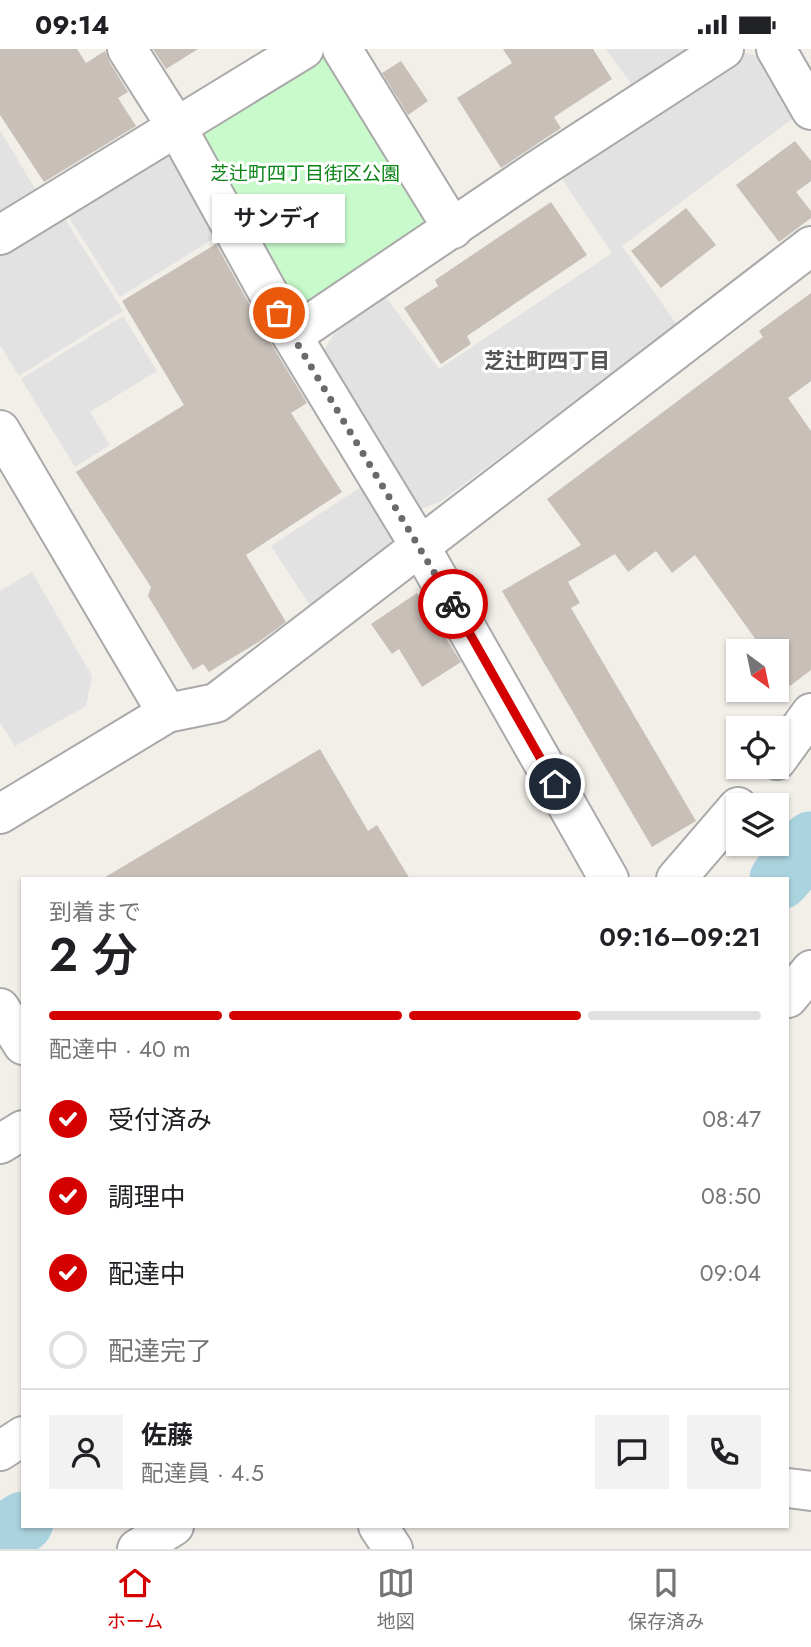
<!DOCTYPE html>
<html lang="ja">
<meta charset="utf-8">
<style>
:root{--surface:#fff;--page:#f2f2f2;--text:#202124;--muted:#757577;--line:#e0e0e0;--accent:#d40000}
body{margin:0;font-family:Jost,"Noto Sans JP",sans-serif;background:var(--page);color:var(--text);height:100vh;display:flex;flex-direction:column;font-size:26px;white-space:nowrap}
*{box-sizing:border-box;margin:0}
p{font-size:23px;color:var(--muted)}
.icon{flex:none;width:38px;height:38px;fill:none;stroke:currentColor;stroke-width:2;stroke-linecap:round;stroke-linejoin:round}
.map{position:relative;flex:1;overflow:hidden}
.drawer{position:absolute;left:21px;top:828px;width:768px;height:651px;display:flex;flex-direction:column;background:var(--surface);border-radius:0px;box-shadow:0 2px 5px #0004}
.drawer>*{flex:none}
.needle{width:46px;rotate:147deg}
.fabs{position:absolute;left:726px;top:590px;display:grid;gap:14px}
.fabs a{display:grid;place-items:center;width:63px;height:63px;border-radius:0px;background:var(--surface);box-shadow:0 2px 5px #0004;font-size:35px}
.pin{position:absolute;display:grid;place-items:center;width:60px;height:60px;color:#fff;margin:-30px;border:4px solid #fff;border-radius:50%;box-shadow:0 2px 7px #0007}
.courier{position:absolute;display:grid;place-items:center;width:70px;height:70px;margin:-35px;border:5px solid #d40000;border-radius:50%;background:#fff;color:#222;box-shadow:0 2px 9px #0007}
.bubble{position:absolute;height:49px;border-radius:0px;background:var(--surface);box-shadow:0 2px 5px #0004;font-size:23px;font-weight:600;line-height:49px;text-align:center}
.head em{font-style:normal;font-weight:600}
.head div{display:flex;flex-direction:column-reverse}
.head{display:flex;align-items:center;justify-content:space-between;height:119px;padding:0 28px}
h1{font-size:46px;font-weight:600;line-height:52px}
.bar{display:grid;grid-template-columns:repeat(4,1fr);gap:10px 7px;align-content:center;height:84px;padding:0 28px}
.bar i{height:9px;border-radius:5px;background:var(--line)}
.bar .current{background:var(--accent)}
.bar p{grid-column:span 4}
.line{display:flex;align-items:center;gap:18px;padding:0 28px;border-top:2px solid var(--line)}
.line div{flex:1}
.round{display:grid;place-items:center;flex:none;width:74px;height:74px;border-radius:0px;background:var(--page)}
ol{padding:0 28px;list-style:none}
li{display:flex;align-items:center;gap:21px;height:77px}
li p{margin-inline-start:auto}
li .icon{padding:7px;border-radius:50%;background:var(--accent);color:#fff;stroke-width:4}
li:last-child{color:var(--muted)}
li i{width:38px;height:38px;border:4px solid var(--line);border-radius:50%}
.status{display:flex;justify-content:space-between;align-items:center;height:49px;padding:0 35px;background:var(--surface);direction:ltr}
.status svg{height:19px;fill:currentColor}
.tabs{display:flex;justify-content:space-around;align-items:center;height:98px;border-top:2px solid var(--line);background:var(--surface);font-size:19px;color:var(--muted)}
.tabs a{display:grid;justify-items:center;gap:4px}
.tabs .current{color:var(--accent)}
.map>svg:first-child{display:block}
.park{fill:#c8facc}
.parking{fill:#e2e2e2}
.lines{fill:none;stroke-linecap:round;stroke-linejoin:round}
.river{stroke:#aad3df;stroke-width:61}
.building{fill:#c7bfb8}
.minor-casing{stroke:#a9a9a9;stroke-width:42}
.tertiary-casing{stroke:#a9a9a9;stroke-width:42}
.minor{stroke:#fff;stroke-width:38}
.tertiary{stroke:#fff;stroke-width:38}
.done{stroke:#6b6a68;stroke-width:7;stroke-dasharray:0 12.6}
.route{stroke:#d40000;stroke-width:9}
.labels{text-anchor:middle;stroke-width:6;stroke-linejoin:round;paint-order:stroke}
.park-label{font-size:19px;fill:#0c8416;stroke:#fff}
.neighbourhood-label{font-size:21px;font-weight:bold;fill:#555;stroke:#fff}
</style>
<div class="status"><b>09:14</b><svg viewBox="0 0 49 12"><path d="M0 12V9h3v3zM5 12V6h3v6zM10 12V3h3v9zM15 12V0h3v12zM26 1h20v11H26zM47 4h2v5h-2z"/></svg></div>
<div class="map">
<svg width="811" height="1500" viewBox="0 0 811 1500">
<rect width="100%" height="100%" fill="#f2efe9"/>
<!-- park -->
<polygon class="park" points="329,2 436,181 294,264 198,77"/>
<!-- parking -->
<g class="parking">
<polygon points="606,0 689,0 634,39"/>
<polygon points="740,3 758,7 795,68 622,197 677,276 440,453 417,461 323,303 334,285 385,247 439,320 612,204 558,124"/>
<polygon points="0,81 35,140 0,162"/>
<polygon points="158,106 177,111 221,185 120,248 68,167"/>
<polygon points="63,167 123,262 19,327 0,296 0,207"/>
<polygon points="123,267 157,322 90,363 110,396 75,418 21,330"/>
<polygon points="367,434 396,479 388,502 311,558 271,497"/>
<polygon points="32,523 92,627 86,657 15,697 0,673 0,542"/>
</g>
<g class="lines">
<!-- river -->
<g class="river">
<polyline points="780,830 811,793"/>
<polyline points="0,1489 23,1473"/>
</g>
</g>
<!-- building -->
<g class="building">
<polygon points="0,0 77,0 86,14 105,2 109,12 128,43 118,49 136,77 44,133 0,66"/>
<polygon points="153,0 198,0 166,20"/>
<polygon points="503,0 593,0 612,30 554,68 561,79 501,119 457,49 512,14"/>
<polygon points="401,12 428,52 408,66 382,24"/>
<polygon points="795,92 811,112 811,132 796,143 811,162 811,169 779,193 736,136"/>
<polygon points="551,153 587,206 467,287 471,295 441,315 404,259 438,237 435,231"/>
<polygon points="686,159 716,196 661,239 631,202"/>
<polygon points="216,195 273,298 307,354 291,364 342,443 246,506 286,573 260,592 209,623 203,615 193,621 148,547 151,538 76,423 184,356 122,252"/>
<polygon points="811,244 811,332 788,349 811,382 811,621 790,637 777,619 777,602 764,602 695,506 672,524 656,502 628,523 615,505 568,533 580,554 571,559 696,772 652,798 502,542 581,496 547,450 763,288 759,282"/>
<polygon points="417,544 461,613 422,638 399,600 392,605 371,575"/>
<polygon points="320,700 368,782 377,776 410,830 102,830"/>
</g>
<g class="lines">
<defs>
<g id="minor">
<polyline points="127,0 176,77 292,287 421,499 609,830"/>
<polyline points="342,0 453,180"/>
<polyline points="776,0 811,61"/>
<polyline points="0,186 304,0"/>
<polyline points="292,287 536,122 724,0"/>
<polyline points="0,381 167,664"/>
<polyline points="777,711 811,664"/>
<polyline points="0,765 167,664 216,654 811,197"/>
<polyline points="676,830 738,758"/>
<polyline points="788,949 811,921"/>
<polyline points="0,1095 23,1081"/>
<polyline points="0,1402 23,1387"/>
<polyline points="378,1477 393,1500"/>
<polyline points="137,1500 174,1477"/>
</g>
<g id="tertiary">
<polyline points="0,959 23,996"/>
<polyline points="788,1439 811,1442"/>
</g>
</defs>
<!-- minor casing -->
<use href="#minor" class="minor-casing"/>
<!-- tertiary casing -->
<use href="#tertiary" class="tertiary-casing"/>
<!-- minor -->
<use href="#minor" class="minor"/>
<!-- tertiary -->
<use href="#tertiary" class="tertiary"/>
</g>
<g class="lines">
<!-- done -->
<polyline class="done" points="279,264 453,555"/>
<!-- route -->
<polyline class="route" points="453,555 555,735"/>
</g>
<g class="labels">
<!-- park labels -->
<g class="park-label">
<text x="305" y="131">芝辻町四丁目街区公園</text>
</g>
<!-- neighbourhood labels -->
<g class="neighbourhood-label">
<text x="547" y="319">芝辻町四丁目</text>
</g>
</g>
</svg>
<div class="fabs">
<a><svg class="needle" viewBox="-14 -14 28 28"><path d="M0-13l5 13h-10z" fill="#e53935"/><path d="M0 13l5-13h-10z" fill="#757577"/></svg></a>
<a><svg class="icon" aria-label="locate" viewBox="0 0 24 24"><circle cx="12" cy="12" r="6"/><path d="M12 2v4M12 18v4M2 12h4M18 12h4"/></svg></a>
<a><svg class="icon" aria-label="layers" viewBox="0 0 24 24"><path d="M12 4l9 5-9 5-9-5zM3 14l9 5 9-5"/></svg></a>
</div>
<div class="pin" style="left:279px;top:264px;background:#ea580c"><svg class="icon" aria-label="bag" viewBox="0 0 24 24"><path d="M5 8h14l-1 12H6zM9 8a3 3 0 0 1 6 0"/></svg></div>
<div class="pin" style="left:555px;top:735px;background:#1f2937"><svg class="icon" aria-label="home" viewBox="0 0 24 24"><path d="M3 11l9-7 9 7M6 9v11h12V9"/></svg></div>
<div class="courier" style="left:453px;top:555px"><svg class="icon" aria-label="bike" viewBox="0 0 24 24"><circle cx="6" cy="16" r="4"/><circle cx="18" cy="16" r="4"/><path d="M6 16l4-8h5l3 8M10 8l3 8H6M13 5h3"/></svg></div>
<div class="bubble" style="left:212px;top:145px;width:133px">サンディ</div>
<section class="drawer">
<div class="head"><div><h1>2 分</h1><p>到着まで</p></div><em>09:16–09:21</em></div>
<div class="bar"><i class="current"></i><i class="current"></i><i class="current"></i><i></i><p>配達中 · 40 m</p></div>
<ol>
<li><svg class="icon" aria-label="check" viewBox="0 0 24 24"><path d="M5 12l5 5 9-10"/></svg>受付済み<p>08:47</p></li>
<li><svg class="icon" aria-label="check" viewBox="0 0 24 24"><path d="M5 12l5 5 9-10"/></svg>調理中<p>08:50</p></li>
<li><svg class="icon" aria-label="check" viewBox="0 0 24 24"><path d="M5 12l5 5 9-10"/></svg>配達中<p>09:04</p></li>
<li><i></i>配達完了</li>
</ol>
<div class="line" style="height:126px"><a class="round"><svg class="icon" aria-label="person" viewBox="0 0 24 24"><circle cx="12" cy="8" r="4"/><path d="M4 21q1-7 8-7t8 7"/></svg></a><div><b>佐藤</b><p>配達員 · 4.5</p></div><a class="round"><svg class="icon" aria-label="chat" viewBox="0 0 24 24"><path d="M4 5h16v11H9l-5 4z"/></svg></a><a class="round"><svg class="icon" aria-label="phone" viewBox="0 0 24 24"><path d="M5 4h4l2 5-3 2q2 4 5 5l2-3 5 2v4C11 20 4 13 5 4z"/></svg></a></div>
</section>
</div>
<nav class="tabs">
<a class="current"><svg class="icon" aria-label="home" viewBox="0 0 24 24"><path d="M3 11l9-7 9 7M6 9v11h12V9"/></svg>ホーム</a>
<a><svg class="icon" aria-label="map" viewBox="0 0 24 24"><path d="M3 6l6-2 6 2 6-2v14l-6 2-6-2-6 2zM9 4v14M15 6v14"/></svg>地図</a>
<a><svg class="icon" aria-label="saved" viewBox="0 0 24 24"><path d="M7 4h10v16l-5-4-5 4z"/></svg>保存済み</a>
</nav>
